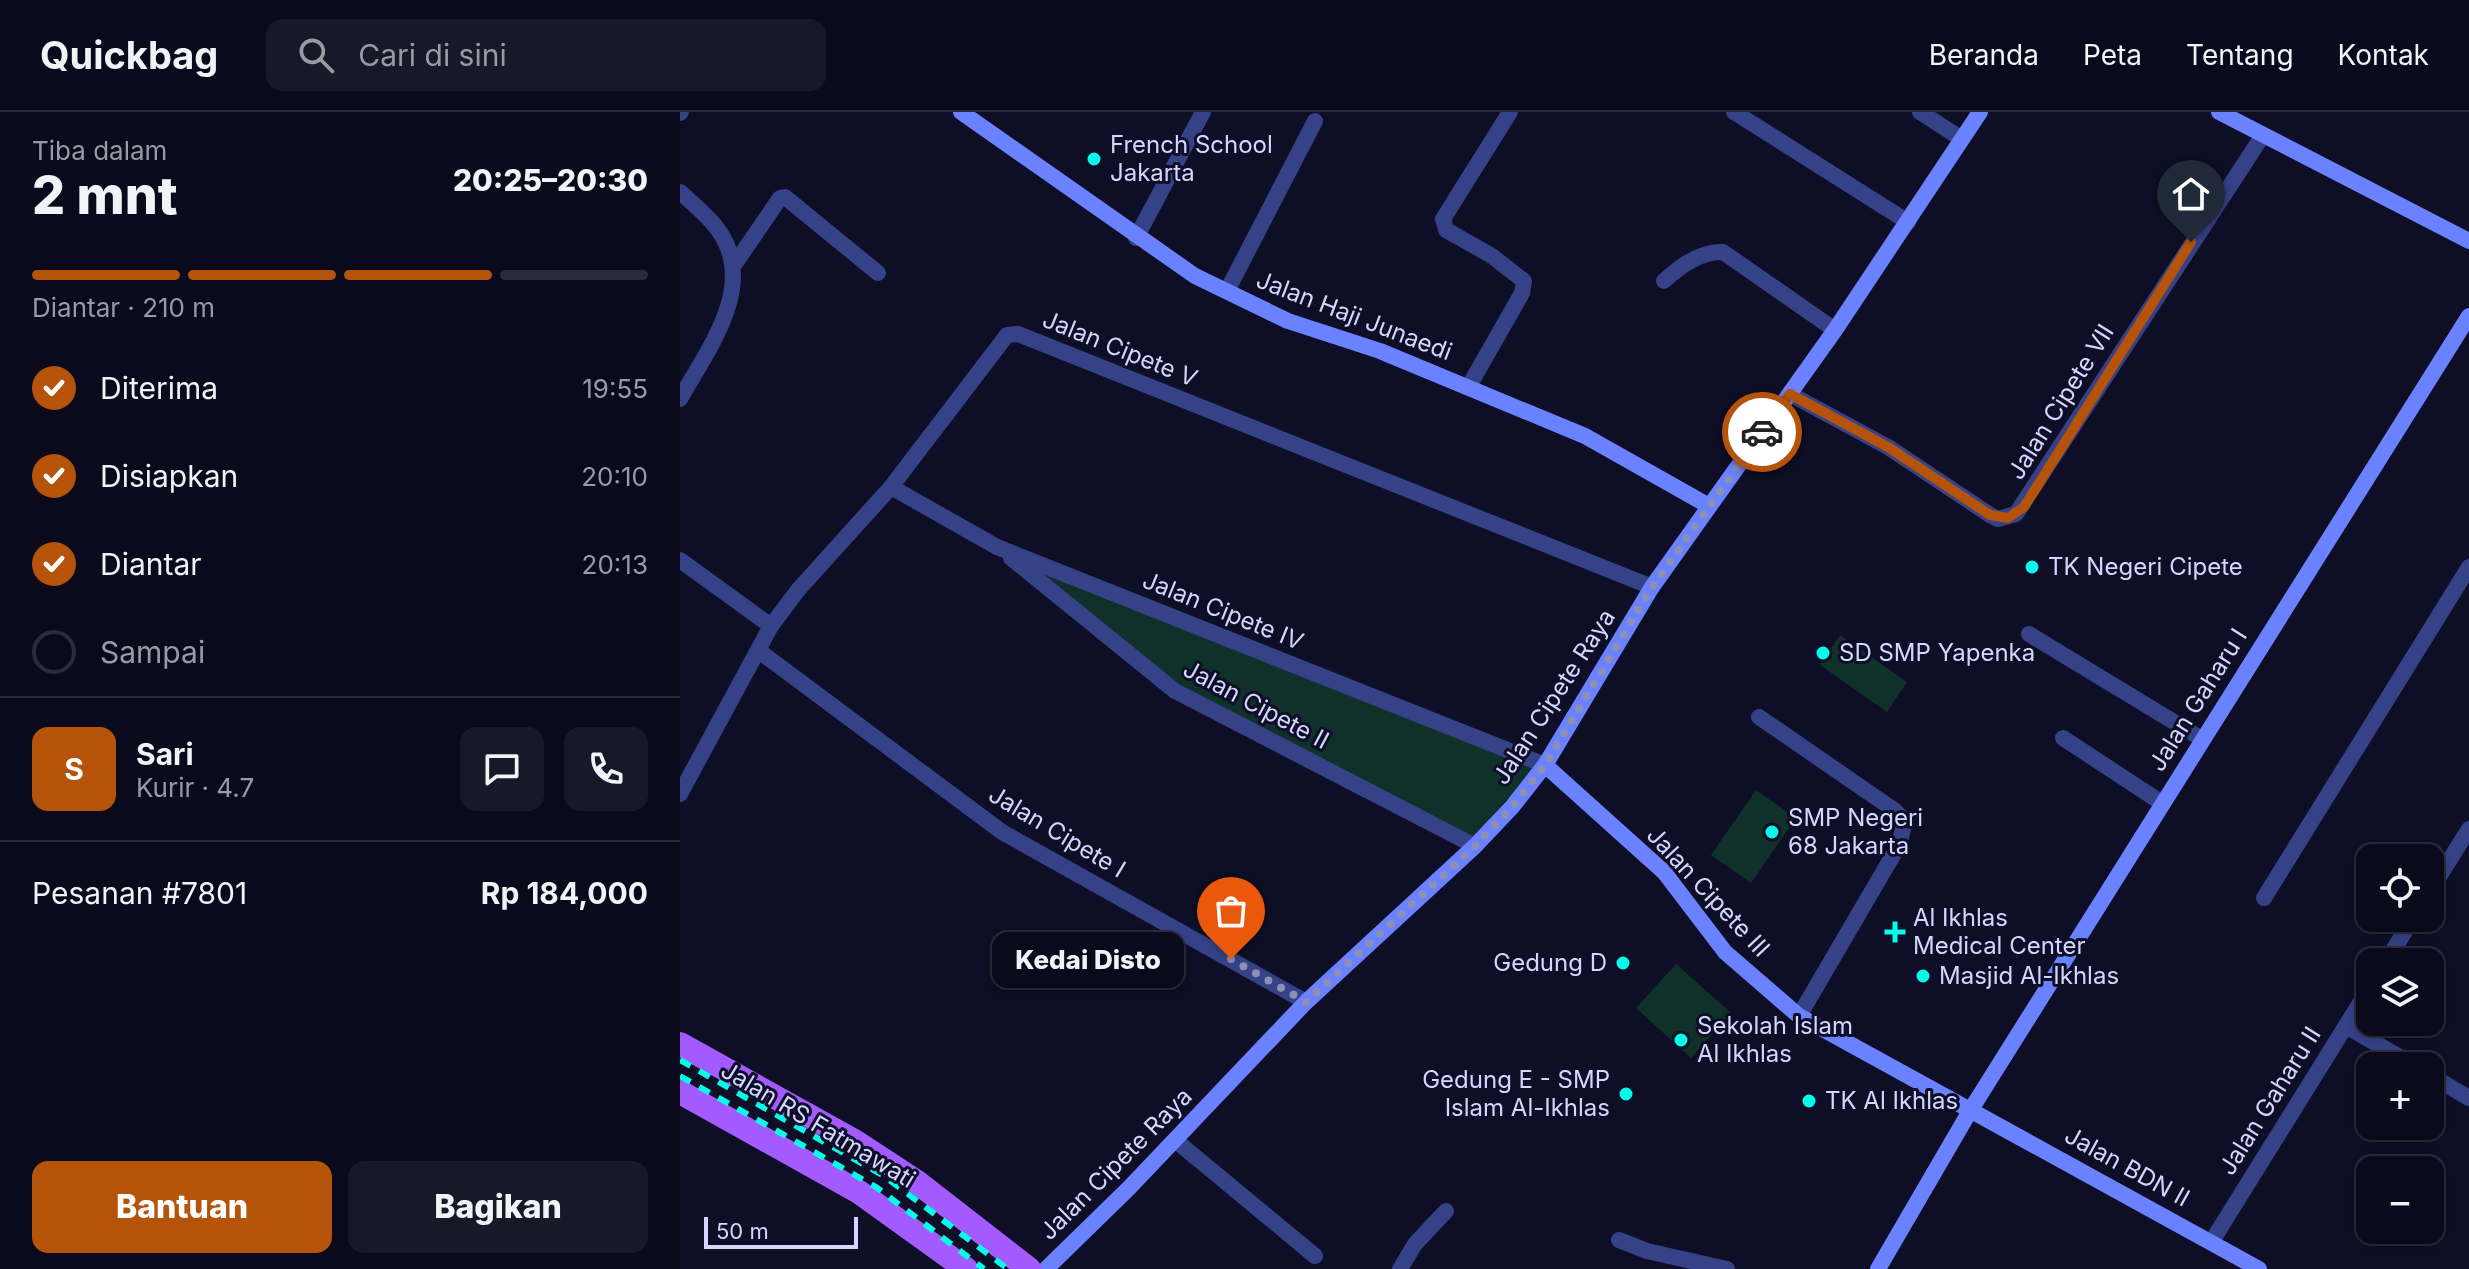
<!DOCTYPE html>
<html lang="id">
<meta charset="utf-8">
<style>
:root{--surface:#0a0a1c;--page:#181829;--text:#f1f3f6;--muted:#999aa3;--line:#2a2b3b;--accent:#b45309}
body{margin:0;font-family:Inter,sans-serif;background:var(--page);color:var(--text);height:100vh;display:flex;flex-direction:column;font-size:30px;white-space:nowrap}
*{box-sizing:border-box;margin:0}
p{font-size:26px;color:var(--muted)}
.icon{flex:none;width:44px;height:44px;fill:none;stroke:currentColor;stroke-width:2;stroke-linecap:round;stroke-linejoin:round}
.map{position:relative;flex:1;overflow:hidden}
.side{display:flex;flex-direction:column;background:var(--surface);width:680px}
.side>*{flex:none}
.controls{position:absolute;left:1676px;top:732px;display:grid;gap:16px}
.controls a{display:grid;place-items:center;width:88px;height:88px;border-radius:16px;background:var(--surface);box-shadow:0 4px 12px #0003,0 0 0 2px var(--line);font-size:40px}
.scale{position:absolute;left:24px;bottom:20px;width:154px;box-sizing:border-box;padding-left:8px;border:4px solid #d3d6ff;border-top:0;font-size:22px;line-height:28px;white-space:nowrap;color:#d3d6ff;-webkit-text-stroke:6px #0e0e26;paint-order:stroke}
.pin{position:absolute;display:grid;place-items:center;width:68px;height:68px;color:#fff;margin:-82px -34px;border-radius:50% 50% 50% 0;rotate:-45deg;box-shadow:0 0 8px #0007}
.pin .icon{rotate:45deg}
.courier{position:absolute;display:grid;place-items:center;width:80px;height:80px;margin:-40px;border:6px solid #b45309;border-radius:50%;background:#fff;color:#222;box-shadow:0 2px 10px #0007}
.bubble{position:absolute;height:56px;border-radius:16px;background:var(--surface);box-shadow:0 4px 12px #0003,0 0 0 2px var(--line);font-size:26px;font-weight:800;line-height:56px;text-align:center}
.overview em{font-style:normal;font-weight:800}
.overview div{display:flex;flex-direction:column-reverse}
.overview{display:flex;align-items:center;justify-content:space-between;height:136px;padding:0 32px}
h1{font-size:52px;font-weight:800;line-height:60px}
.bar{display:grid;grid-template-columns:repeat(4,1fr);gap:12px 8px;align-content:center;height:96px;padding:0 32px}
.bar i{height:10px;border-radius:6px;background:var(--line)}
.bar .on{background:var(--accent)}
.bar p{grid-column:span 4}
.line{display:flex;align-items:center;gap:20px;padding:0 32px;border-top:2px solid var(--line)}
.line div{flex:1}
.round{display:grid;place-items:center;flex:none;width:84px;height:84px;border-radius:16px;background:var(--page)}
ol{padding:0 32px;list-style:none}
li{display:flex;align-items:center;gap:24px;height:88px}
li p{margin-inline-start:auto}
li .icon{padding:8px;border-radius:50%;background:var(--accent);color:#fff;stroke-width:4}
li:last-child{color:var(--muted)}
li i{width:44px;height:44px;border:4px solid var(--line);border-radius:50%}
.primary-button{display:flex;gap:16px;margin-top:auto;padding:16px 32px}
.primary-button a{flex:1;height:92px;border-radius:16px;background:var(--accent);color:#fff;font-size:32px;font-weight:800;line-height:92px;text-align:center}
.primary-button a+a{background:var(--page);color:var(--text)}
header{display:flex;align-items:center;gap:48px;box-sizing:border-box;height:112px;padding:0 40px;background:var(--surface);border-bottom:2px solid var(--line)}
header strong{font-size:38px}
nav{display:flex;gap:44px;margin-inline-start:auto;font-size:28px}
.search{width:560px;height:72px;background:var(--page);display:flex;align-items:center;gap:20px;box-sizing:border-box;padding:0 28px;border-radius:16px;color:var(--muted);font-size:30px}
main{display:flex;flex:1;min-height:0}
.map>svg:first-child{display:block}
.green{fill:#10312a}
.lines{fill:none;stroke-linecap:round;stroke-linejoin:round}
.street{stroke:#364288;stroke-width:16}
.secondary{stroke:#6a82ff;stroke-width:16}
.primary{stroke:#a35aff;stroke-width:24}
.rail{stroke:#00fee8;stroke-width:6;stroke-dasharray:12 10;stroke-linecap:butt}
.done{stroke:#8e90b3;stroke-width:8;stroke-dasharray:0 14.4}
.route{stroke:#b45309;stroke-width:10}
.poi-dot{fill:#00fee8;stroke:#0e0e26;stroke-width:3}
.labels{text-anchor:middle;stroke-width:6;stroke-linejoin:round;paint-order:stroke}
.poi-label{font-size:24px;fill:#d3d6ff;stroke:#0e0e26;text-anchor:start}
.street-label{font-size:24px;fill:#d3d6ff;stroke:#0e0e26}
</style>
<header>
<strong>Quickbag</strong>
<div class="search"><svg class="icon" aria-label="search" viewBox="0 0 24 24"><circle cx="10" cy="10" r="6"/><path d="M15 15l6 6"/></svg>Cari di sini</div>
<nav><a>Beranda</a><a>Peta</a><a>Tentang</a><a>Kontak</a></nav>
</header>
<main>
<section class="side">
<div class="overview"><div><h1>2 mnt</h1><p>Tiba dalam</p></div><em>20:25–20:30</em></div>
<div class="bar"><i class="on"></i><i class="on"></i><i class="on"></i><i></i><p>Diantar · 210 m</p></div>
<ol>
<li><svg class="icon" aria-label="check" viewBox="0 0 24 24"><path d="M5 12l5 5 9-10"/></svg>Diterima<p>19:55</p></li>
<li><svg class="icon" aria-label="check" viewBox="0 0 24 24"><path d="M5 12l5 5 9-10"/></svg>Disiapkan<p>20:10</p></li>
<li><svg class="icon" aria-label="check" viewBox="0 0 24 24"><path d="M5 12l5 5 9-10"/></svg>Diantar<p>20:13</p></li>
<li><i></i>Sampai</li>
</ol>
<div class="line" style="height:144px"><b class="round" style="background:var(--accent);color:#fff">S</b><div><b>Sari</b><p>Kurir · 4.7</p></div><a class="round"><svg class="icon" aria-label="chat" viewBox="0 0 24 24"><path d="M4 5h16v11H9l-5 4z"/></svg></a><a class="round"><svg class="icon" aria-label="phone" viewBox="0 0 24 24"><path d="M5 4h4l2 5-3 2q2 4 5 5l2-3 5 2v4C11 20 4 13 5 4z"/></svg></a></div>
<div class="line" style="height:104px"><div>Pesanan #7801</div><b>Rp 184,000</b></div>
<div class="primary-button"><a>Bantuan</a><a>Bagikan</a></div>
</section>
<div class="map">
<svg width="1789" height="1157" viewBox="0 0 1789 1157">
<rect width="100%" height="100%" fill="#0e0e26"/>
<!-- green -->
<g class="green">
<polygon points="357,458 857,652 795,725 508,579"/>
<polygon points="1160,523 1227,570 1207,600 1140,553"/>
<polygon points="1076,678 1116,706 1071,771 1031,743"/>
<polygon points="996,852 1051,901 1011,946 956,896"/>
</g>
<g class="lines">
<!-- street -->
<g class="street">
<polyline points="1054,0 1228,110"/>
<polyline points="1240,0 1282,27"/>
<polyline points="0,1 1,0"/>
<path d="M 0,80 C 12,91 26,102 36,115 C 80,171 28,237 0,287"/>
<polyline points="456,126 523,0"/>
<polyline points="54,153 100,86 105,85 198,161"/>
<path d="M 984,169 C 1000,154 1021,139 1043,140 L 1155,218"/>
<polyline points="547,179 635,9"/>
<polyline points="789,274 842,181 844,169 812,144 766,118 763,107 830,0"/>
<polyline points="1110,282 1208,335 1310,403 1318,407 1336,402 1583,23"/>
<polyline points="211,375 317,435 865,653"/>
<polyline points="331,446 495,579 795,734"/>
<polyline points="0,448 91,514"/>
<polyline points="1349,522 1522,627"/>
<polyline points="79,539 322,720 626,890"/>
<polyline points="1079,605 1214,698 1225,709 1219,733 1119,904"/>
<polyline points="1383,626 1482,691"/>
<polyline points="0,682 91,514 118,478 211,375 327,223 338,222 972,475"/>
<polyline points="1750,779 1789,717"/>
<polyline points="1584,786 1789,455"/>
<polyline points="1706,850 1733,806"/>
<polyline points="1666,914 1735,954"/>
<polyline points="1750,963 1789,986"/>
<polyline points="495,1028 635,1144"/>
<polyline points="939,1128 967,1139 1047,1157"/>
<polyline points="1532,1129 1690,875"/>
<polyline points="720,1157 735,1132 766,1099"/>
</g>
<!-- secondary -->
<g class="secondary">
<polyline points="281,0 515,164 608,209 700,239 905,324 1029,394"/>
<polyline points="1539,0 1789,129"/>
<polyline points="865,653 984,760 1045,840 1119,904 1579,1157"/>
<polyline points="366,1157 449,1076 626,890 795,734 832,695 865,653 972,475 1155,218 1300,0"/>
<polyline points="1198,1157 1290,999 1789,204"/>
</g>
<!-- primary -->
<g class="primary">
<polyline points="0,932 176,1030 237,1070 349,1157"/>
<polyline points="0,980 179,1080 286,1157"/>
</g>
<!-- rail -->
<g class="rail">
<polyline points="0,948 204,1064 328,1157"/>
<polyline points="0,964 196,1075 304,1157"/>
</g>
</g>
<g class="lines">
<!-- done -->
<polyline class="done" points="551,847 626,890 795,734 832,695 865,653 972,475 1082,320"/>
<!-- route -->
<polyline class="route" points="1082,320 1110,282 1208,335 1310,403 1328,406 1344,395 1511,130"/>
</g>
<!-- markers -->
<g class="poi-dot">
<circle cx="414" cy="47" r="8"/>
<circle cx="1352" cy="455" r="8"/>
<circle cx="1143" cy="541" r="8"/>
<circle cx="1092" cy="720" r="8"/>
<path d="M1211 808h8v8h8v8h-8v8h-8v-8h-8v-8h8z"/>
<circle cx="943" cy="851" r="8"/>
<circle cx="1243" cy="864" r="8"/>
<circle cx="1001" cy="928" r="8"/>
<circle cx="946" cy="982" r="8"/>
<circle cx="1129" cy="989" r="8"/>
</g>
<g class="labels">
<!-- poi labels -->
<g class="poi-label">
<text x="430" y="41">French School<tspan x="430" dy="28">Jakarta</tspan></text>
<text x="1368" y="463">TK Negeri Cipete</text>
<text x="1159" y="549">SD SMP Yapenka</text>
<text x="1108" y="714">SMP Negeri<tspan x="1108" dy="28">68 Jakarta</tspan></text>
<text x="1233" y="814">Al Ikhlas<tspan x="1233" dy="28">Medical Center</tspan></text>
<text x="927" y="859" text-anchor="end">Gedung D</text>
<text x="1259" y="872">Masjid Al-Ikhlas</text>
<text x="1017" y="922">Sekolah Islam<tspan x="1017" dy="28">Al Ikhlas</tspan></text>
<text x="930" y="976" text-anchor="end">Gedung E - SMP<tspan x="930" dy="28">Islam Al-Ikhlas</tspan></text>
<text x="1145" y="997">TK Al Ikhlas</text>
</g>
<!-- street labels -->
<g class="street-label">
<text transform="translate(674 204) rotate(21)" y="8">Jalan Haji Junaedi</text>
<text transform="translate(440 237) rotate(22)" y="8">Jalan Cipete V</text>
<text transform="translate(1381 290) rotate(-58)" y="8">Jalan Cipete VII</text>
<text transform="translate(543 499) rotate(22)" y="8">Jalan Cipete IV</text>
<text transform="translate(874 585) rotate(-57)" y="8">Jalan Cipete Raya</text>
<text transform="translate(1518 588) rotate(-58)" y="8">Jalan Gaharu I</text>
<text transform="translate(576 593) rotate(28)" y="8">Jalan Cipete II</text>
<text transform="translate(377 720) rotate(31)" y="8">Jalan Cipete I</text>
<text transform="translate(1028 780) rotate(47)" y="8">Jalan Cipete III</text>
<text transform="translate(1590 989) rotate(-58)" y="8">Jalan Gaharu II</text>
<text transform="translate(138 1013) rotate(31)" y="8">Jalan RS Fatmawati</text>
<text transform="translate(436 1052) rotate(-45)" y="8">Jalan Cipete Raya</text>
<text transform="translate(1447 1055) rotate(29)" y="8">Jalan BDN II</text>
</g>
</g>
</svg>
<div class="controls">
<a><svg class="icon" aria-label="locate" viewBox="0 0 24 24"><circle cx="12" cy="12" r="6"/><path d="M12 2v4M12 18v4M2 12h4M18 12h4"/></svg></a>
<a><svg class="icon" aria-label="layers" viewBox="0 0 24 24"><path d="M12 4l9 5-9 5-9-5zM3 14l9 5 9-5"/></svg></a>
<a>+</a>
<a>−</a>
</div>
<div class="scale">50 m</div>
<div class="pin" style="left:551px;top:847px;background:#ea580c"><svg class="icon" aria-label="bag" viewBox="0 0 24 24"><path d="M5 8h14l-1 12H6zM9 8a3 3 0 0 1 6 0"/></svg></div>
<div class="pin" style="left:1511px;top:130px;background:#1f2937"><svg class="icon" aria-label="home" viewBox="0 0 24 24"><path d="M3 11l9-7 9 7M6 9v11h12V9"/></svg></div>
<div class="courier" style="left:1082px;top:320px"><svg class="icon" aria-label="car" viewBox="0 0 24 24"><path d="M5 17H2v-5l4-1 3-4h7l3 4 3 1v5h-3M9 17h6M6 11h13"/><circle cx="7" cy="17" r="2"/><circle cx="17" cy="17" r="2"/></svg></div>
<div class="bubble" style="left:312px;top:820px;width:192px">Kedai Disto</div>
</div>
</main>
